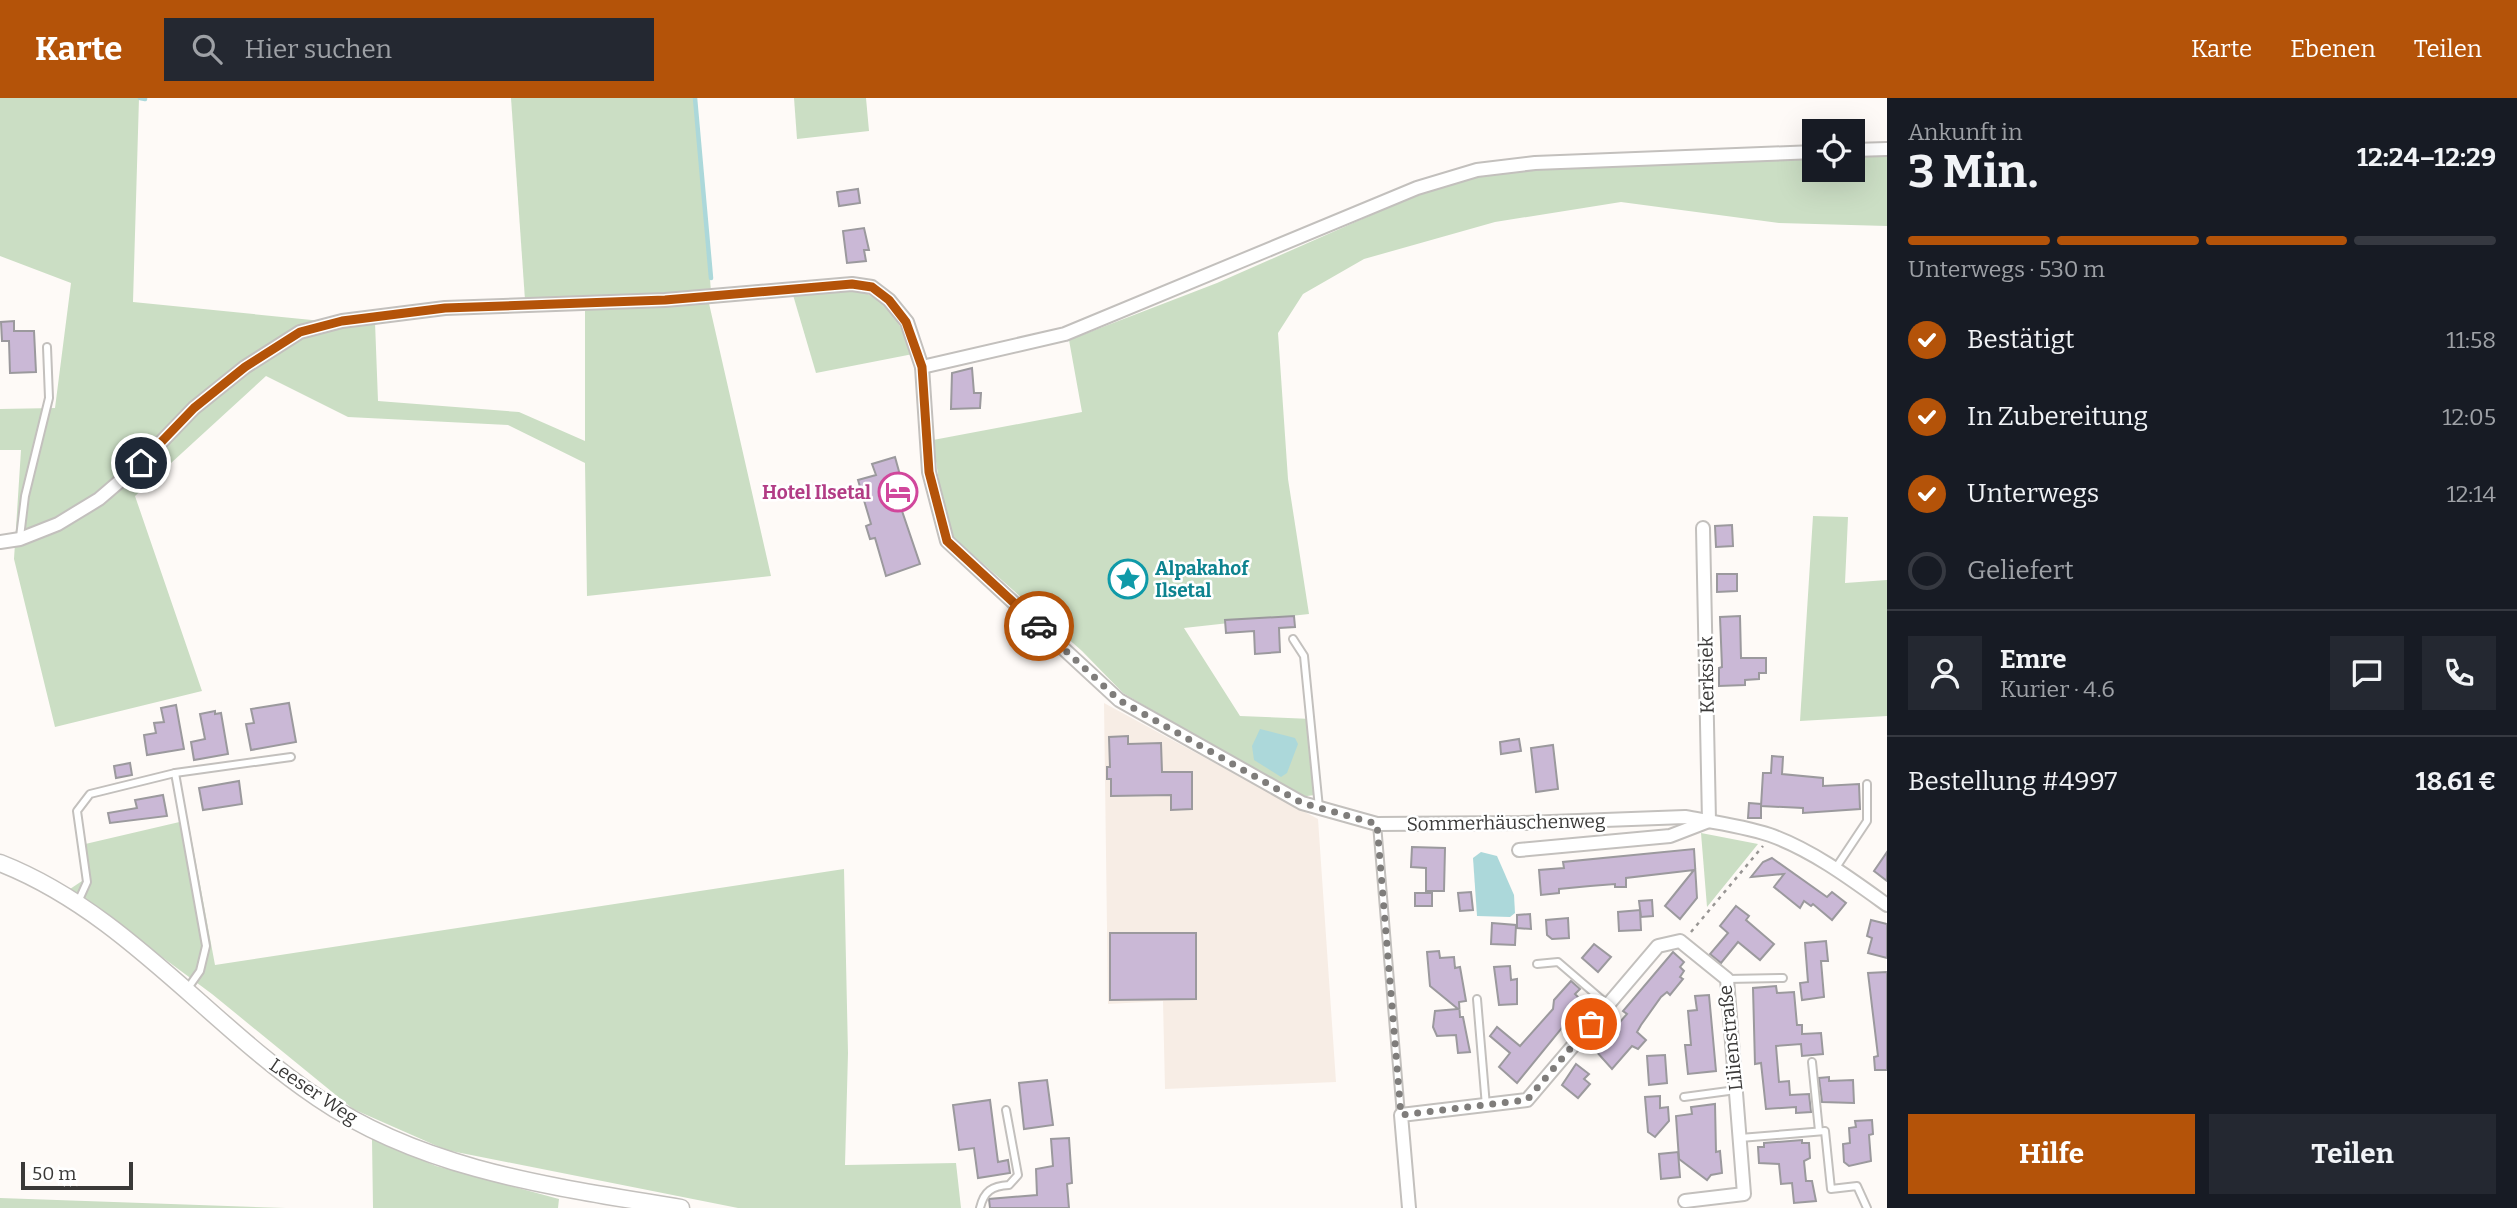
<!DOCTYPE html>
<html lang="de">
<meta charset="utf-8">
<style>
:root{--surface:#171b24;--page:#242831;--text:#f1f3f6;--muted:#9ea1a6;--line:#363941;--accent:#b45309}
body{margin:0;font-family:Bitter,serif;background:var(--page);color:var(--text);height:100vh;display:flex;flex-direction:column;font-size:26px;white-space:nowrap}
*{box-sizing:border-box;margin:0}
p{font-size:23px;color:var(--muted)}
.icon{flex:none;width:38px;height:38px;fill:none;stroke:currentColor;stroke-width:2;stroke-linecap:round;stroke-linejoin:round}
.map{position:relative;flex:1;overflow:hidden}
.panel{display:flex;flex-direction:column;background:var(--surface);width:630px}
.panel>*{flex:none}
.buttons{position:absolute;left:1802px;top:21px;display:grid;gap:14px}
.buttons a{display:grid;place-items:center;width:63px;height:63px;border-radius:0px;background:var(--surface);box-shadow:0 7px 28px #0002;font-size:35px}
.scale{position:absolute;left:21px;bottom:18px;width:112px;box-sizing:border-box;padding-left:7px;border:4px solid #3a3938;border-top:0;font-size:19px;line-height:24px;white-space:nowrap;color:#3a3938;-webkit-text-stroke:5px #fff;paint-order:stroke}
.pin{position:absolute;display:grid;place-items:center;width:60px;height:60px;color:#fff;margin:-30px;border:4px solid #fff;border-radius:50%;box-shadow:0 2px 7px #0007}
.courier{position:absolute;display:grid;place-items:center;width:70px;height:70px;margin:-35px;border:5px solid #b45309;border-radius:50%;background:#fff;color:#222;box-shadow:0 2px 9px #0007}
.head em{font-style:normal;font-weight:700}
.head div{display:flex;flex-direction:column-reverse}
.head{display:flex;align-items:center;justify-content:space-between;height:119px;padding:0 21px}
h1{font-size:46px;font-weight:700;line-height:52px}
.bar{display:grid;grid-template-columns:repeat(4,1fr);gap:10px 7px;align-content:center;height:84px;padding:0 21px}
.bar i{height:9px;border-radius:5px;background:var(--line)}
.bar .current{background:var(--accent)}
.bar p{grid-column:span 4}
.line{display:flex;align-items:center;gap:18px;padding:0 21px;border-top:2px solid var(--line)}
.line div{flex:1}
.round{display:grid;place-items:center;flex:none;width:74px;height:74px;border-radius:0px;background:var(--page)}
ol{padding:0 21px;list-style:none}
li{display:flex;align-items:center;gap:21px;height:77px}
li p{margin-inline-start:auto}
li .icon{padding:7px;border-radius:50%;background:var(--accent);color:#fff;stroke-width:4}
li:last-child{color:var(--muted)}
li i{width:38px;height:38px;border:4px solid var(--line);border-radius:50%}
.cta{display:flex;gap:14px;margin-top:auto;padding:14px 21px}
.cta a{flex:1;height:80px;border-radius:0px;background:var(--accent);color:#fff;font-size:28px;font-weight:700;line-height:80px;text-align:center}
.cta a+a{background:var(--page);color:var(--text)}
header{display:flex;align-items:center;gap:42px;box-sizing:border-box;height:98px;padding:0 35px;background:var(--accent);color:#fff}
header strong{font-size:33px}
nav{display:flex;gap:38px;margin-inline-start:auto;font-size:24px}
.search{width:490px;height:63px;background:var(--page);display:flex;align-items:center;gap:18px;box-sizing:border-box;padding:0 24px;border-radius:0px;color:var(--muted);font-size:26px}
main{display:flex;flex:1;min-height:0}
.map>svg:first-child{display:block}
.built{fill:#f7ede5}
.green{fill:#cbdec4}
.water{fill:#acd8da}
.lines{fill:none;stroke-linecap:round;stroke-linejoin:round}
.stream{stroke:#acd8da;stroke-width:4.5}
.building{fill:#cab8d6;stroke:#9b999d;stroke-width:2}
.service-casing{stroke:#c3c0bd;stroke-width:10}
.minor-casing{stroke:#c3c0bd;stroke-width:16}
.tertiary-casing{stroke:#c3c0bd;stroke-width:19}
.path{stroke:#989593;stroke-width:2.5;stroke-dasharray:3.5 5;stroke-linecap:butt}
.service{stroke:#fff;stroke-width:6}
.minor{stroke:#fff;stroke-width:12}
.tertiary{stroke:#fff;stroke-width:16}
.done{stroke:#7f7d7b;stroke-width:7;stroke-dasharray:0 12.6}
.route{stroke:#b45309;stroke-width:9}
.labels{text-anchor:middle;stroke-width:5;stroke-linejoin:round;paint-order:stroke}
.hotel-label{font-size:19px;font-weight:bold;fill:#b23c85;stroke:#fff;text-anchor:end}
.culture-label{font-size:19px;font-weight:bold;fill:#0d838f;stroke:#fff;text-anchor:start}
.street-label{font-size:19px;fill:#3a3938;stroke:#fff}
</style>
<header>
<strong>Karte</strong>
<div class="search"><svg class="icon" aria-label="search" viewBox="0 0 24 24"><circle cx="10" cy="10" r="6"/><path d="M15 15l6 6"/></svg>Hier suchen</div>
<nav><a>Karte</a><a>Ebenen</a><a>Teilen</a></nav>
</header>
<main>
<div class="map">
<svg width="1887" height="1110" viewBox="0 0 1887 1110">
<rect width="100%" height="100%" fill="#fefaf7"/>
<!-- built -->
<polygon class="built" points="1104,605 1318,721 1336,984 1165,991 1163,903 1108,906"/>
<!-- green -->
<g class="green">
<polygon points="0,0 139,0 133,204 332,224 332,230 375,224 378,303 519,314 585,343 585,212 708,201 771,478 587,498 585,365 508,327 348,319 266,278 135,398 202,593 55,629 14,461 21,352 0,352 0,311 55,310 71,185 0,158"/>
<polygon points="511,0 696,0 711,194 525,202"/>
<polygon points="794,0 866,0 869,33 797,41"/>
<polygon points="1887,58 1887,128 1779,125 1621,104 1495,124 1364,161 1303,196 1278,235 1288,381 1309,516 1184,530 1240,618 1312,621 1322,696 1300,699 1123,595 1082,553 954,440 942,405 933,342 1082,314 1069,242 1217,185 1419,96 1477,77 1535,70 1815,61 1815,72 1853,72 1853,59"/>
<path d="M 853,190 C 888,201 900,224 913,256 L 816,275 L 793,197 Z"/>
<polygon points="1813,418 1848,419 1845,485 1887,482 1887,618 1800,623"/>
<polygon points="188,722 215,867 844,771 848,955 845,1067 956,1065 961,1110 738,1110 446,1052 353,1011 212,896 70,791 82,783 81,747"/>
<polygon points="1701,735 1758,746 1707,809"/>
<polygon points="372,1041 436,1068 559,1101 558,1110 373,1110"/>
<polygon points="0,1100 286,1110 0,1110"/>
</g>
<!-- water -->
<g class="water">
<polygon points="1260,631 1295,640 1298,646 1287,675 1281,679 1254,662 1252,648"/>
<polygon points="1481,754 1497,758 1514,797 1515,815 1510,819 1477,818 1473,760"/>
</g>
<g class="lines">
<!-- stream -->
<g class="stream">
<polyline points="140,0 145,1"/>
<polyline points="695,0 711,180"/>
</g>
</g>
<!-- building -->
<g class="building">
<polygon points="858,91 860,105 839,108 837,94"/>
<polygon points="864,130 869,152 864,152 866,163 847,165 843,133"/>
<polygon points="14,223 14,233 34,233 36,274 10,275 9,243 2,243 1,224"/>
<polygon points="972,270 974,295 981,295 980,310 951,311 952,275"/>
<polygon points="895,359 908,406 901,410 920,466 886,478 875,440 870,441 866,428 871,426 858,382 876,377 872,366"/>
<polygon points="1732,427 1733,448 1716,449 1715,428"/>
<polygon points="1717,476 1737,476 1737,493 1717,494"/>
<polygon points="1294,518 1295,529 1279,530 1280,554 1255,556 1254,533 1226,535 1225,522"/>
<polygon points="1740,518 1741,560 1766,560 1766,575 1759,575 1759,581 1745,582 1745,587 1719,588 1719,570 1722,569 1720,519"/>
<polygon points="289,605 296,644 251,652 246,626 254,625 251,611"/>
<polygon points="176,607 184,651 147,657 144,637 156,635 154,625 164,624 161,610"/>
<polygon points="215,613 215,616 221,615 228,656 194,662 191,644 205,641 200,616"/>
<polygon points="1128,638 1128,646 1161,645 1162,674 1192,674 1192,711 1171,712 1171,697 1111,698 1111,681 1107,681 1107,669 1110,669 1109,639"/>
<polygon points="1519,641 1521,653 1501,656 1500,644"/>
<polygon points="1553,647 1558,691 1536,694 1531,650"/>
<polygon points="1772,658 1783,659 1782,676 1823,680 1823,688 1859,686 1860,711 1803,715 1803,710 1761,708 1763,675 1771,675"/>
<polygon points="130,665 132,677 116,680 114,668"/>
<polygon points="239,683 242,706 203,712 199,690"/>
<polygon points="163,697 167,718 110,725 108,715 137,710 135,702"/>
<polygon points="1749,705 1761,706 1761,720 1748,720"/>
<polygon points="1412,749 1445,750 1444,793 1426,793 1426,770 1411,769"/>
<polygon points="1694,751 1697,800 1680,821 1665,808 1694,772 1626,780 1626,789 1615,789 1615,786 1590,788 1559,791 1559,795 1541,797 1539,772 1564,770 1563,764"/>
<polygon points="1887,754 1887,783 1874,773"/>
<polygon points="1772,760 1827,799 1832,794 1846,805 1832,822 1813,806 1811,808 1804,803 1800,810 1774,789 1784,776 1751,779 1763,764"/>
<polygon points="1471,794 1473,812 1460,813 1458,795"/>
<rect x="1415" y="795" width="17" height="13"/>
<polygon points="1652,802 1653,818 1641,819 1639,803"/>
<polygon points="1736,808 1749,818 1746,822 1774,846 1760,862 1738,844 1721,865 1710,856 1728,835 1720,828"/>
<polygon points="1640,812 1641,832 1619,833 1618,814"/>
<polygon points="1530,816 1531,831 1517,830 1517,817"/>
<polygon points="1568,820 1569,840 1552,841 1547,837 1546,822"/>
<polygon points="1871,822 1887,826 1887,860 1868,855 1872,840 1867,838"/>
<polygon points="1492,825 1516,827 1515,847 1491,846"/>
<polygon points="1110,835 1196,835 1196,901 1110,902"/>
<polygon points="1826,843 1828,863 1821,863 1824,899 1802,902 1800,885 1808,884 1805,845"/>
<polygon points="1594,846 1611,859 1598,874 1582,860"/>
<polygon points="1439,853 1440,860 1454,859 1455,870 1460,869 1466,903 1459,904 1460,919 1463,919 1470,954 1458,955 1456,937 1437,938 1433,929 1435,913 1458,911 1430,888 1427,854"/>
<polygon points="1673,854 1684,864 1680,869 1684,873 1680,879 1683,881 1670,897 1667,894 1661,899 1641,927 1637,934 1646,942 1638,951 1632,948 1612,971 1595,952 1627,916 1623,913"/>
<polygon points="1510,868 1511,882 1517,881 1517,906 1499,907 1494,869"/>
<polygon points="1887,874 1887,972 1875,972 1874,959 1878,958 1868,875"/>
<polygon points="1571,883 1580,891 1575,896 1583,904 1517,985 1499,969 1510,955 1490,938 1497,929 1520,948 1553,911 1554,902"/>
<polygon points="1776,888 1777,895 1794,894 1797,927 1802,927 1802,936 1821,935 1823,956 1802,958 1801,946 1776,948 1779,984 1789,983 1790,997 1809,996 1811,1014 1796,1015 1796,1009 1766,1011 1761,965 1755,966 1753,890"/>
<polygon points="1709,897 1716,973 1688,976 1685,947 1691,947 1688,913 1697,912 1695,898"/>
<polygon points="1665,957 1667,985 1649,987 1647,958"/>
<polygon points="1576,966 1589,976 1584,981 1590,986 1578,1000 1562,987"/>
<polygon points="1829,979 1829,983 1853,982 1854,1005 1822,1004 1819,980"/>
<polygon points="1047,982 1053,1027 1024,1031 1019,985"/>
<polygon points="1660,998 1660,1010 1668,1009 1669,1023 1655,1039 1648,1034 1645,999"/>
<polygon points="990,1002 998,1064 1008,1062 1010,1075 978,1080 974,1050 959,1052 953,1007"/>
<polygon points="1715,1006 1716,1054 1720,1053 1722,1075 1711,1077 1707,1082 1679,1061 1676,1018 1692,1016 1691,1009"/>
<polygon points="1872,1022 1873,1036 1869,1037 1871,1063 1849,1068 1844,1064 1843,1046 1850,1045 1849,1030 1856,1029 1855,1023"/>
<polygon points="1069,1040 1072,1085 1067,1086 1069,1110 990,1110 989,1101 1037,1097 1036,1071 1053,1068 1051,1041"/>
<polygon points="1802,1042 1802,1045 1809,1045 1810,1060 1804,1063 1806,1083 1812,1083 1816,1103 1794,1105 1792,1085 1781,1086 1779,1066 1759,1065 1758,1049 1764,1049 1764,1045"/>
<polygon points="1678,1054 1680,1079 1661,1081 1659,1056"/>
</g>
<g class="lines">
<defs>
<g id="service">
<polyline points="20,439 25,398 49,300 47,249"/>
<polyline points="1293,541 1304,558 1319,710"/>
<polyline points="175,675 206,848 200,873 188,890"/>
<polyline points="1377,726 1401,1017"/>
<polyline points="1835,771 1867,723 1867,686"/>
<polyline points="78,804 87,784 77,713 90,696 175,675 291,659"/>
<polyline points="1537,866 1558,864 1607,906"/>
<polyline points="1727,881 1783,880"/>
<polyline points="1477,901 1486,1008"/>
<polyline points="1812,964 1819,1033"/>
<polyline points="1684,999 1736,992"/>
<polyline points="1740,1040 1825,1033 1831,1091 1857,1088 1867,1110"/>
<path d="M 980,1110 C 984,1093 992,1088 1009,1087 L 1018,1077 L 1006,1012"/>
</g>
<g id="minor">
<polyline points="1853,52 1887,51"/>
<polyline points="922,269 1065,236 1417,90 1477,72 1535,65 1815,54"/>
<path d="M 0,444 L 20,441 L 58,426 L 99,401 L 141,365 L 194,310 L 245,269 L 300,234 L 342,223 L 445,210 L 665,202 L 852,186 L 872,189 L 889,202 L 907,224 L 922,269 L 929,374 L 947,443 L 1119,602 L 1302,705 L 1377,726 L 1521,725 L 1685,719 C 1713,724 1743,728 1770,737 C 1812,752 1851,781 1887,807"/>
<polyline points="1519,752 1670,738 1709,723 1703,430"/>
<polyline points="1409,1110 1401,1017 1527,1002 1658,848 1680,843 1727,881 1744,1096 1685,1103"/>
</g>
<path id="tertiary" d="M 0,765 C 125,814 209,927 318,1000 C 425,1073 556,1089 681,1110"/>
</defs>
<!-- service casing -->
<use href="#service" class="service-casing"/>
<!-- minor casing -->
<use href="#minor" class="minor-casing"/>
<!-- tertiary casing -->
<use href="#tertiary" class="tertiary-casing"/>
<!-- path -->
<polyline class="path" points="1691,834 1763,748"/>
<!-- service -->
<use href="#service" class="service"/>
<!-- minor -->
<use href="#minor" class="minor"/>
<!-- tertiary -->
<use href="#tertiary" class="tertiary"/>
</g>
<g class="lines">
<!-- done -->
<polyline class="done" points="1039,528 1119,602 1302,705 1377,726 1401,1017 1527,1002 1591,926"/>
<!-- route -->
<polyline class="route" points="141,365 194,310 245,269 300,234 342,223 445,210 665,202 852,186 872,189 889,202 906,224 922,269 929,374 947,443 1039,528"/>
</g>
<!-- icons -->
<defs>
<symbol id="hotel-ring" viewBox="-11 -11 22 22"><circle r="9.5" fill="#fff" stroke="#d1479c" stroke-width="1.5"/><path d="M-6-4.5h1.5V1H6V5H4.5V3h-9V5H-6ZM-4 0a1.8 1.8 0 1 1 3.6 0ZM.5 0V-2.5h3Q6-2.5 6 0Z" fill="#d1479c"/></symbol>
<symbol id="sight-ring" viewBox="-11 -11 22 22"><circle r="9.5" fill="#fff" stroke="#0f9aa8" stroke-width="1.5"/><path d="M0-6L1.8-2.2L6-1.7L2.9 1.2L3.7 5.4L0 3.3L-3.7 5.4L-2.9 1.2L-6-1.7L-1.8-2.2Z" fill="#0f9aa8"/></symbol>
</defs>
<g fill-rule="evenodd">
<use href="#hotel-ring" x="876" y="372" width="44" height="44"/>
<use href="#sight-ring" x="1106" y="459" width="44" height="44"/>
</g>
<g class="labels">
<!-- hotel labels -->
<g class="hotel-label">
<text x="871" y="401">Hotel Ilsetal</text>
</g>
<!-- culture labels -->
<g class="culture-label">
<text x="1155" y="477">Alpakahof<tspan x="1155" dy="22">Ilsetal</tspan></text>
</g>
<!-- street labels -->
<g class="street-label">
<text transform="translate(1706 577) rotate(-91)" y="7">Kerksiek</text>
<text transform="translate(1506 724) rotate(-1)" y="7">Sommerhäuschenweg</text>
<text transform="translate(1730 940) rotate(-96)" y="7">Lilienstraße</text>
<text transform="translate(314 993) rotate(34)" y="7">Leeser Weg</text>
</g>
</g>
</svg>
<div class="buttons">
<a><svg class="icon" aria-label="locate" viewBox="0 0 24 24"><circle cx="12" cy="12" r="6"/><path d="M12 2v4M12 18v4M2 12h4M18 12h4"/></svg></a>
</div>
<div class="scale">50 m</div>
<div class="pin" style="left:1591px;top:926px;background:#ea580c"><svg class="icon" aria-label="bag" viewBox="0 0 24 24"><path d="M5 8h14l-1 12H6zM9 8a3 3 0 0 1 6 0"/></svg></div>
<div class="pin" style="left:141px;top:365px;background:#1f2937"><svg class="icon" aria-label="home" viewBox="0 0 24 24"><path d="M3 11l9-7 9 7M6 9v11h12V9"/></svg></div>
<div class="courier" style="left:1039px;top:528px"><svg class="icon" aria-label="car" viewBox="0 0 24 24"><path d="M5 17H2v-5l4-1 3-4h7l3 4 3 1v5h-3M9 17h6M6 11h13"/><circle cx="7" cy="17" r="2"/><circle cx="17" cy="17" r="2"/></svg></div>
</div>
<section class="panel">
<div class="head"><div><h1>3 Min.</h1><p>Ankunft in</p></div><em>12:24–12:29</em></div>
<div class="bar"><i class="current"></i><i class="current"></i><i class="current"></i><i></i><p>Unterwegs · 530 m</p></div>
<ol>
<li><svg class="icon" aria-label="check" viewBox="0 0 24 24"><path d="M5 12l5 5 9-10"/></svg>Bestätigt<p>11:58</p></li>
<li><svg class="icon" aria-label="check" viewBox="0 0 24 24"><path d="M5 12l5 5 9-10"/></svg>In Zubereitung<p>12:05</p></li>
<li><svg class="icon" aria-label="check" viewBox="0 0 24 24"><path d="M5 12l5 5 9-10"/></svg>Unterwegs<p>12:14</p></li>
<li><i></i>Geliefert</li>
</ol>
<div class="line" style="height:126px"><a class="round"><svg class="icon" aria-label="person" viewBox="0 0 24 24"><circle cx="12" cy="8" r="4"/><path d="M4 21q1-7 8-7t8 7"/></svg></a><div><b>Emre</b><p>Kurier · 4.6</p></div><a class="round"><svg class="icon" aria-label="chat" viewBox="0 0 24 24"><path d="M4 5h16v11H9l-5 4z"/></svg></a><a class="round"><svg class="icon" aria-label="phone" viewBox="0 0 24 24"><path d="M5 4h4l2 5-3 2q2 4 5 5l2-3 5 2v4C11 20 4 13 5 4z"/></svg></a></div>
<div class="line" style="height:91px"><div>Bestellung #4997</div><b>18.61 €</b></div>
<div class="cta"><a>Hilfe</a><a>Teilen</a></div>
</section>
</main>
